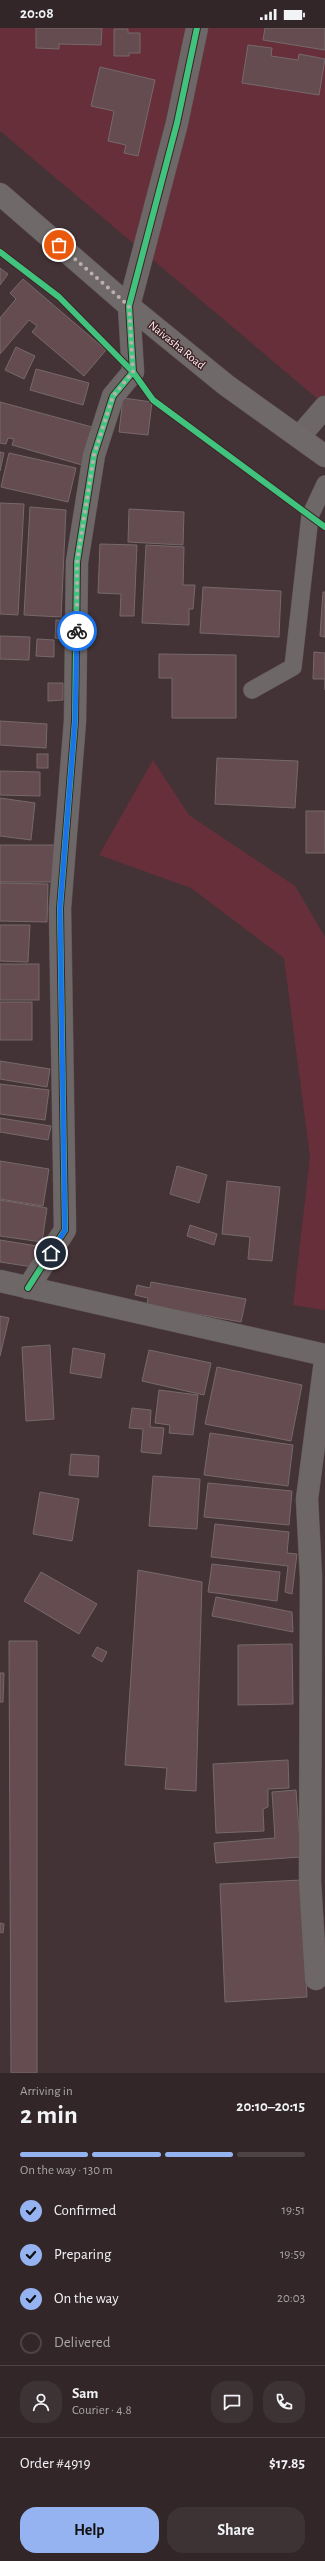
<!DOCTYPE html>
<meta charset="utf-8">
<style>
:root{--surface:#322628;--page:#3d3234;--text:#f1f3f6;--muted:#a8a5a8;--line:#4d4345;--accent:#95b2f1}
body{margin:0;font-family:"Alegreya Sans",sans-serif;background:var(--page);color:var(--text);height:100vh;display:flex;flex-direction:column;font-size:15px;white-space:nowrap}
*{box-sizing:border-box;margin:0}
p{font-size:13px;color:var(--muted)}
.icon{flex:none;width:22px;height:22px;fill:none;stroke:currentColor;stroke-width:2;stroke-linecap:round;stroke-linejoin:round}
.map{position:relative;height:2045px;overflow:hidden}
.drawer{display:flex;flex-direction:column;background:var(--surface);flex:1}
.drawer>*{flex:none}
.pin{position:absolute;display:grid;place-items:center;width:34px;height:34px;color:#fff;margin:-17px;border:2px solid #fff;border-radius:50%;box-shadow:0 1px 4px #0007}
.courier{position:absolute;display:grid;place-items:center;width:40px;height:40px;margin:-20px;border:3px solid #1a73e8;border-radius:50%;background:#fff;color:#222;box-shadow:0 1px 5px #0007}
.summary em{font-style:normal;font-weight:600}
.summary div{display:flex;flex-direction:column-reverse}
.summary{display:flex;align-items:center;justify-content:space-between;height:68px;padding:0 20px}
h1{font-size:26px;font-weight:600;line-height:30px}
.bar{display:grid;grid-template-columns:repeat(4,1fr);gap:6px 4px;align-content:center;height:48px;padding:0 20px}
.bar i{height:5px;border-radius:3px;background:var(--line)}
.bar .active{background:var(--accent)}
.bar p{grid-column:span 4}
.line{display:flex;align-items:center;gap:10px;padding:0 20px;border-top:1px solid var(--line)}
.line div{flex:1}
.round{display:grid;place-items:center;flex:none;width:42px;height:42px;border-radius:16px;background:var(--page)}
ol{padding:0 20px;list-style:none}
li{display:flex;align-items:center;gap:12px;height:44px}
li p{margin-inline-start:auto}
li .icon{padding:4px;border-radius:50%;background:var(--accent);color:#111;stroke-width:4}
li:last-child{color:var(--muted)}
li i{width:22px;height:22px;border:2px solid var(--line);border-radius:50%}
.cta{display:flex;gap:8px;margin-top:auto;padding:8px 20px}
.cta a{flex:1;height:46px;border-radius:16px;background:var(--accent);color:#111;font-size:16px;font-weight:600;line-height:46px;text-align:center}
.cta a+a{background:var(--page);color:var(--text)}
.status{display:flex;justify-content:space-between;align-items:center;height:28px;padding:0 20px;background:var(--surface);direction:ltr}
.status svg{height:11px;fill:currentColor}
.map>svg:first-child{display:block}
.green{fill:#672f39}
.building{fill:#644c51;stroke:#76696b}
.lines{fill:none;stroke-linecap:round;stroke-linejoin:round}
.lane-casing{stroke:#5f5355;stroke-width:18}
.street-casing{stroke:#5f5355;stroke-width:23}
.secondary-casing{stroke:#5f5355;stroke-width:23}
.lane{stroke:#6e6767;stroke-width:17}
.street{stroke:#6e6767;stroke-width:22}
.secondary{stroke:#70696a;stroke-width:22}
.cycleway-casing{stroke:#3e2327;stroke-width:8}
.cycleway{stroke:#40c37c;stroke-width:6}
.done{stroke:#bdaeb0;stroke-width:4;stroke-dasharray:0 7.2}
.route{stroke:#1a73e8;stroke-width:5}
.labels{text-anchor:middle;stroke-width:3;stroke-linejoin:round;paint-order:stroke}
.street-label{font-size:12px;fill:#fff0f1;stroke:#3e2327}
</style>
<div class="status"><b>20:08</b><svg viewBox="0 0 49 12"><path d="M0 12V9h3v3zM5 12V6h3v6zM10 12V3h3v9zM15 12V0h3v12zM26 1h20v11H26zM47 4h2v5h-2z"/></svg></div>
<div class="map">
<svg width="325" height="2045" viewBox="0 0 325 2045">
<rect width="100%" height="100%" fill="#433336"/>
<!-- green -->
<g class="green">
<polygon points="0,0 325,0 325,377 0,103"/>
<polygon points="153,732 189,787 295,858 325,909 325,1282 293,1277 310,1129 284,930 191,860 99,827"/>
</g>
<!-- building -->
<g class="building">
<polygon points="36,0 102,0 101,17 59,16 59,21 36,20"/>
<polygon points="265,0 325,0 325,22 263,12"/>
<polygon points="114,1 128,1 128,5 140,5 140,25 129,25 129,28 114,28"/>
<polygon points="248,17 272,20 271,28 298,32 299,26 325,31 319,67 242,55"/>
<polygon points="100,39 155,52 138,128 124,125 126,117 108,113 114,83 91,78"/>
<polygon points="0,240 8,246 0,257"/>
<polygon points="23,251 106,322 84,348 32,304 37,298 29,292 0,326 0,290 16,271 10,265"/>
<polygon points="16,319 35,328 24,351 5,342"/>
<polygon points="36,341 89,355 83,377 30,362"/>
<polygon points="123,370 152,374 148,407 119,404"/>
<polygon points="0,374 92,399 82,437 12,417 14,411 8,410 6,416 0,415"/>
<polygon points="0,424 4,425 0,443"/>
<polygon points="9,425 76,440 68,474 1,459"/>
<polygon points="0,475 24,476 18,587 0,586"/>
<polygon points="30,479 66,482 61,589 24,587"/>
<polygon points="129,481 184,484 183,517 128,514"/>
<polygon points="100,516 137,517 134,588 120,588 121,566 98,565"/>
<polygon points="146,517 184,519 183,557 195,557 193,581 189,581 189,597 142,595"/>
<polygon points="203,559 281,563 279,609 200,605"/>
<polygon points="323,564 325,564 325,609 320,608"/>
<polygon points="56,592 66,593 65,611 55,610"/>
<polygon points="0,608 30,609 29,632 0,631"/>
<polygon points="37,611 54,612 54,629 36,628"/>
<polygon points="314,624 325,625 325,662 325,651 313,651"/>
<polygon points="159,626 236,627 236,690 172,690 172,650 159,650"/>
<polygon points="48,655 63,655 63,672 48,673"/>
<polygon points="0,693 47,696 46,720 0,717"/>
<rect x="37" y="726" width="11" height="14"/>
<polygon points="217,730 298,733 295,780 215,776"/>
<polygon points="0,743 40,744 40,768 0,767"/>
<polygon points="0,770 35,775 31,812 0,808"/>
<rect x="306" y="783" width="19" height="42"/>
<rect x="0" y="817" width="56" height="37"/>
<polygon points="0,855 48,856 47,894 0,893"/>
<polygon points="0,897 30,897 28,934 0,933"/>
<rect x="0" y="936" width="39" height="36"/>
<rect x="0" y="974" width="32" height="38"/>
<polygon points="0,1033 50,1041 47,1059 0,1051"/>
<polygon points="0,1056 49,1062 45,1092 0,1086"/>
<polygon points="0,1090 51,1098 48,1112 0,1104"/>
<polygon points="0,1133 49,1141 43,1178 0,1171"/>
<polygon points="177,1138 207,1147 199,1175 170,1166"/>
<polygon points="227,1153 280,1159 272,1233 248,1231 250,1209 222,1206"/>
<polygon points="0,1172 47,1180 42,1214 0,1208"/>
<polygon points="190,1197 217,1206 214,1217 187,1208"/>
<polygon points="0,1212 37,1218 33,1239 0,1234"/>
<polygon points="151,1254 246,1271 241,1294 147,1277 148,1270 135,1267 137,1257 150,1260"/>
<polygon points="0,1288 9,1290 0,1328"/>
<polygon points="50,1317 54,1391 26,1393 22,1319"/>
<polygon points="73,1320 105,1326 101,1350 70,1345"/>
<polygon points="149,1322 211,1335 204,1367 142,1353"/>
<polygon points="217,1339 302,1357 291,1413 205,1396"/>
<polygon points="159,1362 198,1367 193,1407 169,1405 170,1397 155,1395"/>
<polygon points="132,1380 151,1382 150,1399 164,1400 161,1426 141,1424 143,1401 129,1400"/>
<polygon points="210,1405 293,1417 288,1458 204,1447"/>
<polygon points="71,1426 99,1428 98,1449 69,1447"/>
<polygon points="153,1448 200,1451 197,1501 149,1498"/>
<polygon points="208,1455 292,1463 289,1497 204,1489"/>
<polygon points="40,1464 79,1471 72,1513 33,1506"/>
<polygon points="215,1496 289,1504 287,1525 297,1526 292,1566 285,1564 288,1538 211,1529"/>
<polygon points="212,1536 280,1544 277,1573 208,1564"/>
<polygon points="138,1542 202,1554 196,1763 165,1761 167,1740 125,1737"/>
<polygon points="41,1544 97,1576 79,1606 24,1573"/>
<polygon points="216,1569 292,1584 293,1604 212,1588"/>
<polygon points="9,1613 37,1613 37,2045 11,2045"/>
<polygon points="292,1616 293,1676 238,1677 238,1617"/>
<polygon points="97,1619 107,1624 102,1634 92,1628"/>
<polygon points="0,1645 4,1645 3,1674 0,1674"/>
<polygon points="288,1732 289,1760 268,1761 268,1779 263,1781 264,1803 216,1805 213,1736"/>
<polygon points="296,1762 301,1829 216,1835 214,1815 275,1810 272,1764"/>
<polygon points="302,1852 307,1969 225,1974 220,1856"/>
<polygon points="0,1895 4,1896 3,1905 0,1904"/>
</g>
<g class="lines">
<defs>
<polyline id="lane" points="252,662 293,639 310,488 325,456"/>
<g id="street">
<polyline points="299,409 325,379"/>
<polyline points="0,1253 325,1327"/>
<polyline points="28,1260 65,1202 60,880 75,693 77,534 94,427 113,368 133,344 129,278 177,95 197,0"/>
<polyline points="316,1951 310,1854 311,1550 307,1471 325,1333"/>
</g>
<polyline id="secondary" points="0,166 129,278 226,357 325,428"/>
</defs>
<!-- lane casing -->
<use href="#lane" class="lane-casing"/>
<!-- street casing -->
<use href="#street" class="street-casing"/>
<!-- secondary casing -->
<use href="#secondary" class="secondary-casing"/>
<!-- lane -->
<use href="#lane" class="lane"/>
<!-- street -->
<use href="#street" class="street"/>
<!-- secondary -->
<use href="#secondary" class="secondary"/>
<defs>
<g id="cycleway">
<polyline points="0,224 59,269 133,344 153,372 325,499"/>
<polyline points="28,1260 65,1202 60,880 75,693 77,534 94,427 113,368 133,344 129,278 177,95 197,0"/>
</g>
</defs>
<!-- cycleway casing -->
<use href="#cycleway" class="cycleway-casing"/>
<!-- cycleway -->
<use href="#cycleway" class="cycleway"/>
</g>
<g class="lines">
<!-- done -->
<polyline class="done" points="59,217 129,278 133,344 113,368 94,427 77,534 77,603"/>
<!-- route -->
<polyline class="route" points="51,1225 65,1202 60,880 75,693 77,603"/>
</g>
<g class="labels">
<!-- street labels -->
<g class="street-label">
<text transform="translate(177 317) rotate(39)" y="4">Naivasha Road</text>
</g>
</g>
</svg>
<div class="pin" style="left:59px;top:217px;background:#ea580c"><svg class="icon" aria-label="bag" viewBox="0 0 24 24"><path d="M5 8h14l-1 12H6zM9 8a3 3 0 0 1 6 0"/></svg></div>
<div class="pin" style="left:51px;top:1225px;background:#1f2937"><svg class="icon" aria-label="home" viewBox="0 0 24 24"><path d="M3 11l9-7 9 7M6 9v11h12V9"/></svg></div>
<div class="courier" style="left:77px;top:603px"><svg class="icon" aria-label="bike" viewBox="0 0 24 24"><circle cx="6" cy="16" r="4"/><circle cx="18" cy="16" r="4"/><path d="M6 16l4-8h5l3 8M10 8l3 8H6M13 5h3"/></svg></div>
</div>
<section class="drawer">
<div class="summary"><div><h1>2 min</h1><p>Arriving in</p></div><em>20:10–20:15</em></div>
<div class="bar"><i class="active"></i><i class="active"></i><i class="active"></i><i></i><p>On the way · 130 m</p></div>
<ol>
<li><svg class="icon" aria-label="check" viewBox="0 0 24 24"><path d="M5 12l5 5 9-10"/></svg>Confirmed<p>19:51</p></li>
<li><svg class="icon" aria-label="check" viewBox="0 0 24 24"><path d="M5 12l5 5 9-10"/></svg>Preparing<p>19:59</p></li>
<li><svg class="icon" aria-label="check" viewBox="0 0 24 24"><path d="M5 12l5 5 9-10"/></svg>On the way<p>20:03</p></li>
<li><i></i>Delivered</li>
</ol>
<div class="line" style="height:72px"><a class="round"><svg class="icon" aria-label="person" viewBox="0 0 24 24"><circle cx="12" cy="8" r="4"/><path d="M4 21q1-7 8-7t8 7"/></svg></a><div><b>Sam</b><p>Courier · 4.8</p></div><a class="round"><svg class="icon" aria-label="chat" viewBox="0 0 24 24"><path d="M4 5h16v11H9l-5 4z"/></svg></a><a class="round"><svg class="icon" aria-label="phone" viewBox="0 0 24 24"><path d="M5 4h4l2 5-3 2q2 4 5 5l2-3 5 2v4C11 20 4 13 5 4z"/></svg></a></div>
<div class="line" style="height:52px"><div>Order #4919</div><b>$17.85</b></div>
<div class="cta"><a>Help</a><a>Share</a></div>
</section>
